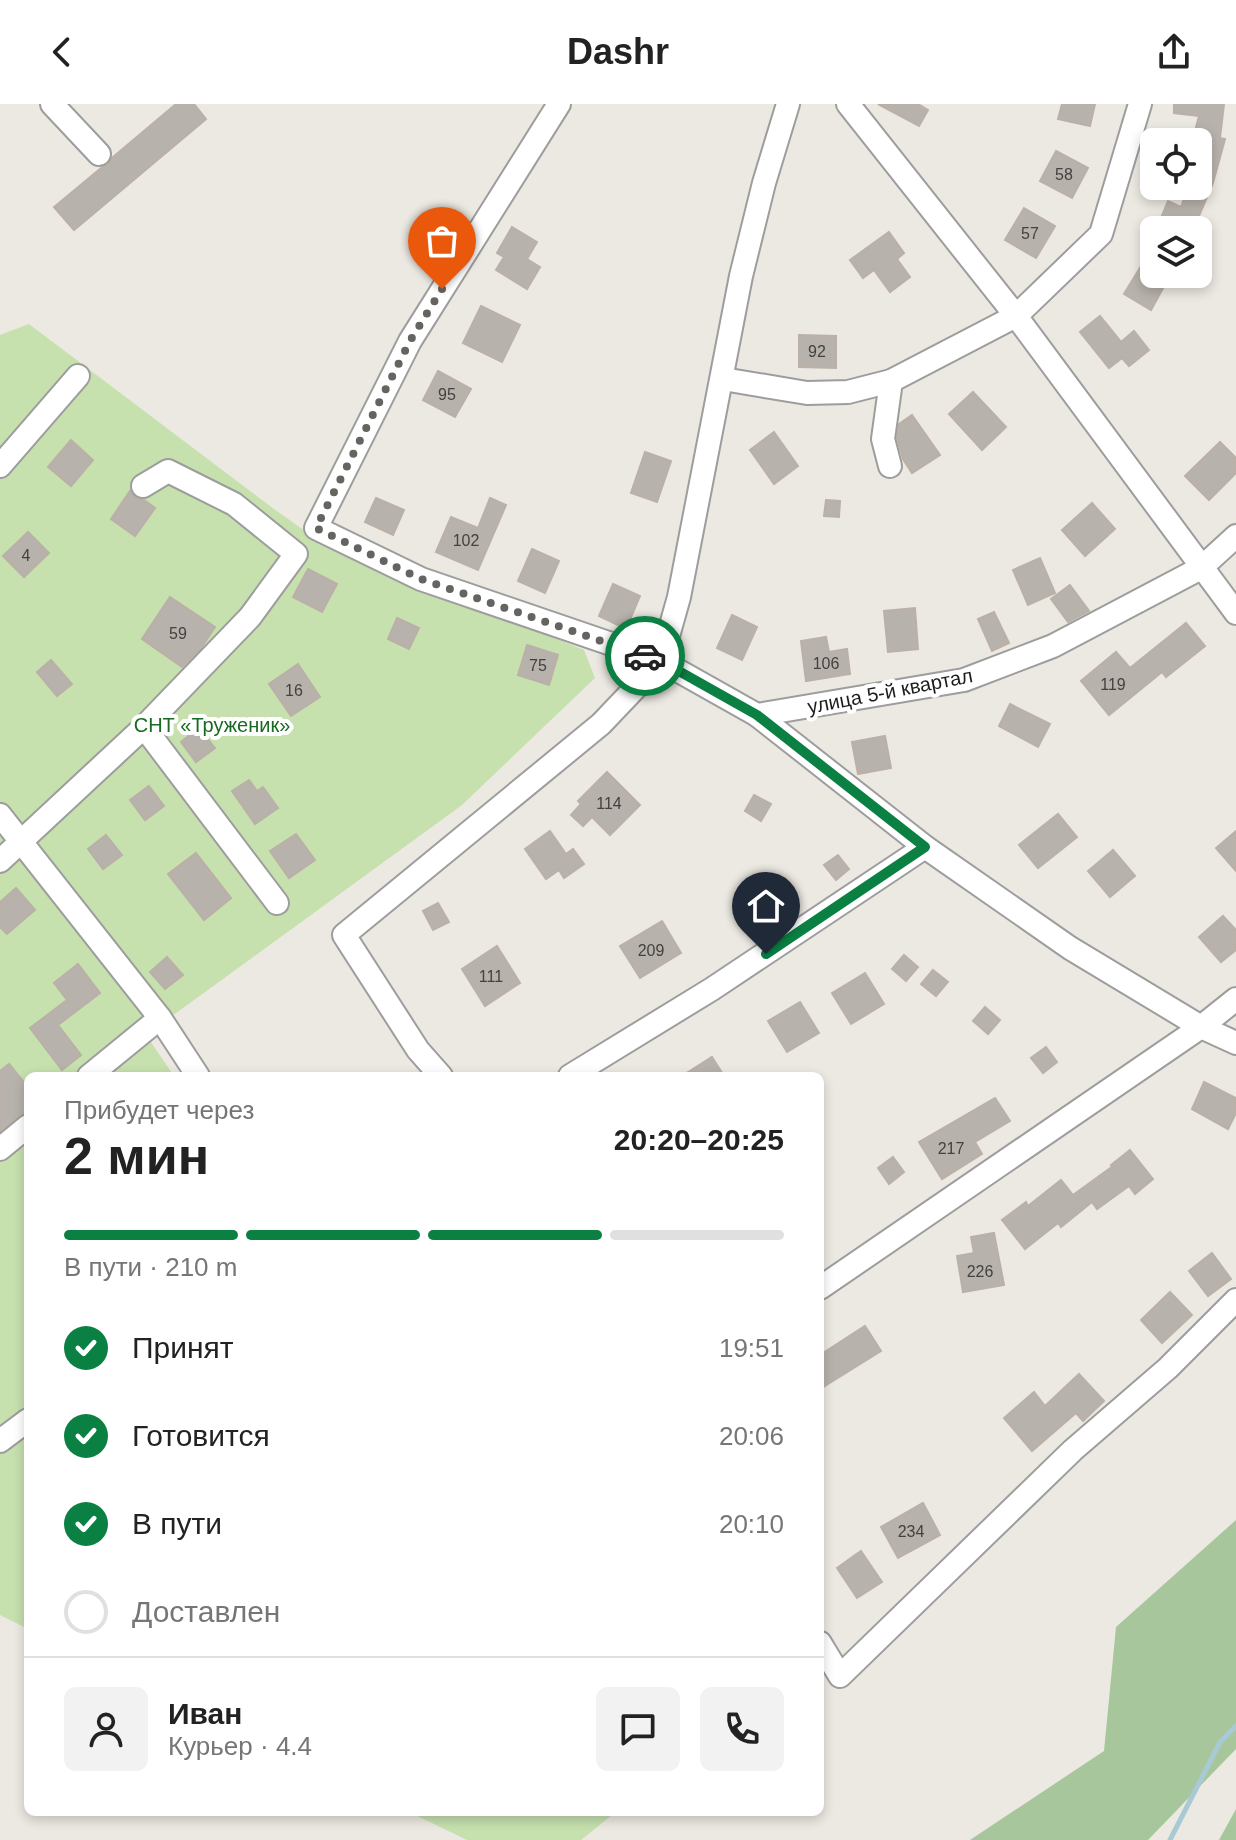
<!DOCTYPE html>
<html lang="ru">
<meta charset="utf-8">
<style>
:root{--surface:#fff;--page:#f2f2f2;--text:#222;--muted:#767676;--line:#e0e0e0;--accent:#0b8043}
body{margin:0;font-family:Arial,sans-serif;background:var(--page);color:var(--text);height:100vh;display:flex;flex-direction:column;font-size:30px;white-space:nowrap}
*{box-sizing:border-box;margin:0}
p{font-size:26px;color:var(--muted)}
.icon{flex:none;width:44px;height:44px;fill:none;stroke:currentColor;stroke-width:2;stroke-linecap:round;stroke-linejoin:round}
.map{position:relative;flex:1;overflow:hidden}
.side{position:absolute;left:24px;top:968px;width:800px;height:744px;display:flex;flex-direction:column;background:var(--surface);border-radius:12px;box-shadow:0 4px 12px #0003}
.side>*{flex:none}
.fabs{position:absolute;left:1140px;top:24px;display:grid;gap:16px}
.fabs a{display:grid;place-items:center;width:72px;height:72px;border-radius:12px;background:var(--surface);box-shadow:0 4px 12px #0003;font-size:40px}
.pin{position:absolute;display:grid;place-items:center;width:68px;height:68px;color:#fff;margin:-82px -34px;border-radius:50% 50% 50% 0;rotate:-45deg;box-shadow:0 0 8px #0007}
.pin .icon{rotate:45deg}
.courier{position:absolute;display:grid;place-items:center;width:80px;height:80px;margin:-40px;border:6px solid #0b8043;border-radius:50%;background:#fff;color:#222;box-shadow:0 2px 10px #0007}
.summary em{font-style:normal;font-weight:700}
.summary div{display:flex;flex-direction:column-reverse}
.summary{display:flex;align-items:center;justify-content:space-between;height:136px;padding:0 40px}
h1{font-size:52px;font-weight:700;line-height:60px}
.bar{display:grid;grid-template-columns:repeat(4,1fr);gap:12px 8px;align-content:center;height:96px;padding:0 40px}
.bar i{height:10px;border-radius:6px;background:var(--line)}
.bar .current{background:var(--accent)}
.bar p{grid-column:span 4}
.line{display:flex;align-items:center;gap:20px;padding:0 40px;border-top:2px solid var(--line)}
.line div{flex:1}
.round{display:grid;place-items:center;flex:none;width:84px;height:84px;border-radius:12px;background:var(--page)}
ol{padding:0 40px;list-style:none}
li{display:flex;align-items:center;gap:24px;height:88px}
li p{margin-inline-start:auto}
li .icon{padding:8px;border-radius:50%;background:var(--accent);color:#fff;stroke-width:4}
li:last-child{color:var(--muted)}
li i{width:44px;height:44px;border:4px solid var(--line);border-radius:50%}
header{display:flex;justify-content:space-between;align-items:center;height:104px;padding:0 40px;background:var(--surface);font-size:36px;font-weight:700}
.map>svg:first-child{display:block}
.grass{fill:#c6e0ae}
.forest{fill:#a8c69c}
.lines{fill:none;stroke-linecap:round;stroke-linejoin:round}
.stream{stroke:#a8cad4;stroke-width:5}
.building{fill:#b8b2ac;stroke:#bbb0a7;stroke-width:2}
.minor-casing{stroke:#9d9d9d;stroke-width:26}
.minor{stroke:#fff;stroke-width:22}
.done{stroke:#656461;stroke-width:8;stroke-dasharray:0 14.4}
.route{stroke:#0b8043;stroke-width:10}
.labels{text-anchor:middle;stroke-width:8;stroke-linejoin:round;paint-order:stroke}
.number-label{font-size:16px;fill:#434240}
.street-label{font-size:20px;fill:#1c1c1c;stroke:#fff}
.park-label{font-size:20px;fill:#186b20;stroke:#fff}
</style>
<header><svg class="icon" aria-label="back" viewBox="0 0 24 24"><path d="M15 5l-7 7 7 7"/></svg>Dashr<svg class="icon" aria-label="share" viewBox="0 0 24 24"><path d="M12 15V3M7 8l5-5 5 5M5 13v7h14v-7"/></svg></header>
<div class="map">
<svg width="1236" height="1736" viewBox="0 0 1236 1736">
<rect width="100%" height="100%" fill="#ece9e2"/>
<!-- grass -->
<g class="grass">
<polygon points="29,220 274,405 329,444 584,546 595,574 462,701 146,931 174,972 28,972 28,1525 0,1511 0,231"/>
<polygon points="409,1708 616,1708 581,1736 467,1736"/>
</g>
<!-- forest -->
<g class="forest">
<polygon points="1236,1416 1236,1645 1148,1736 970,1736 1104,1647 1116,1523"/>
<polygon points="1236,1705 1236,1736 1219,1736"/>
</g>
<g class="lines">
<!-- stream -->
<polyline class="stream" points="1170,1736 1220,1638 1236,1622"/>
</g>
<!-- building -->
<g class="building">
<polygon points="176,0 194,0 206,15 74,126 54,103 101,64 108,61 112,54"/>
<polygon points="878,0 918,0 928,6 919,22"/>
<polygon points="1062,0 1095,0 1090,22 1058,15"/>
<polygon points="1174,0 1224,0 1220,34 1225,35 1213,79 1193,126 1156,126 1168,97 1181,103 1186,89 1198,94 1198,38 1192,38 1199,12 1174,9"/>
<polygon points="1056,47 1088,64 1072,94 1040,77"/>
<polygon points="1024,104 1055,122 1036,154 1005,136"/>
<polygon points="512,123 537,138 527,155 540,163 527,185 496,166 504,153 497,149"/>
<polygon points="889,128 904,149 897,155 910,173 890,188 874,166 863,174 850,156"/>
<polygon points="1141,162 1167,177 1151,206 1124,190"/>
<polygon points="481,202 520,221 502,258 463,239"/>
<polygon points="1100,212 1121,238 1134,227 1149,246 1129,262 1122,254 1109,264 1080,228"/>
<polygon points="799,231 836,232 836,264 799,263"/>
<polygon points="438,267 471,285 455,313 423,296"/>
<polygon points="973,288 1006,323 982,346 949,310"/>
<polygon points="912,311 940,351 912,369 903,355 897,334 899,320"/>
<polygon points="774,328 798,362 774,380 750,346"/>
<polygon points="71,336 93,356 71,382 48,363"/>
<polygon points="1220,338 1236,354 1236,369 1209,396 1185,372"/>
<polygon points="645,348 671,357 657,398 631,389"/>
<polygon points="130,387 136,394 144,396 155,404 135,432 111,415"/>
<polygon points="376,394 404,406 393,431 365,418"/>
<polygon points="490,394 506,401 478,466 436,448 451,413 478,424"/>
<polygon points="826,396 840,397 839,413 824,412"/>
<polygon points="1092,399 1115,425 1085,452 1062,426"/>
<polygon points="28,428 49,449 24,473 3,452"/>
<polygon points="532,445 559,457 545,489 518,477"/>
<polygon points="1040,454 1055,489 1028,501 1013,466"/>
<polygon points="308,465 337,480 322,508 293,493"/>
<polygon points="613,480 640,492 626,525 599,512"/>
<polygon points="1070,481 1089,507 1068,518 1051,495"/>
<polygon points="170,493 215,523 201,544 182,563 142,535"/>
<polygon points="915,504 918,545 888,548 884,507"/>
<polygon points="994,508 1009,539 992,547 978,515"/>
<polygon points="732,511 757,523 742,556 717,544"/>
<polygon points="397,514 419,524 409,545 388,535"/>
<polygon points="1186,519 1205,542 1166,573 1162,568 1109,611 1081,577 1116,548 1130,564"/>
<polygon points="826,533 829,548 847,545 850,570 806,577 801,537"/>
<polygon points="527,541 558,551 549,581 518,571"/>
<polygon points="51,556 72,580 57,592 37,568"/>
<polygon points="298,560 320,593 291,612 269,580"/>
<polygon points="1010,600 1050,620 1038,643 999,622"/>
<polygon points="199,624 215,644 196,658 181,638"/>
<polygon points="885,632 891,664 858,670 852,638"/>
<polygon points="607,668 640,701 610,731 592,713 583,722 571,711 581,700 578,697"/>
<polygon points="249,676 257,687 263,683 278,704 255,720 232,687"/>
<polygon points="149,682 164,702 145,716 130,696"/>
<polygon points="754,691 771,700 761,717 745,707"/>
<polygon points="1058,710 1077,733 1038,764 1019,741"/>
<polygon points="550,727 566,750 573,745 584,760 564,774 559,766 546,775 525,745"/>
<polygon points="1236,727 1236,767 1216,744"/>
<polygon points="296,730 315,756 289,774 270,747"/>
<polygon points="106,731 122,751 103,765 88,745"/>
<polygon points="1113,746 1135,772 1110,793 1088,767"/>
<polygon points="196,749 231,794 204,816 168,770"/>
<polygon points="838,751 849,765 836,776 824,761"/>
<polygon points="16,784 35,806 7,830 0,823 0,798"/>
<polygon points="438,799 449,818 433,826 423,807"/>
<polygon points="1223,812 1236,826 1236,846 1221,858 1199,833"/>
<polygon points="662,817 681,849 640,874 620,842"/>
<polygon points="497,842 520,879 485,902 462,865"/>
<polygon points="904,851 918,863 906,877 892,865"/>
<polygon points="167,853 183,871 165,885 150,868"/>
<polygon points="78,860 100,889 58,921 81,951 62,966 30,924 67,896 54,879"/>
<polygon points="933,866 948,878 936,892 921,880"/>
<polygon points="865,869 884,900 851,920 832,889"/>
<polygon points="800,898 819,929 787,948 768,917"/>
<polygon points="985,903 1000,916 988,930 973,917"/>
<polygon points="1046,943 1057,958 1043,969 1031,954"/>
<polygon points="712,953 724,972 682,972"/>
<polygon points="9,960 28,983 28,1006 0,1027 0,967"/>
<polygon points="1204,978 1236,994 1236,1009 1228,1025 1192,1005"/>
<polygon points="995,994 1010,1017 975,1038 982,1050 942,1075 919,1038"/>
<polygon points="1130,1046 1153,1075 1135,1090 1129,1082 1097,1105 1092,1098 1061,1123 1058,1119 1025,1145 1002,1116 1026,1098 1028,1102 1061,1076 1073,1091 1113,1062 1111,1061"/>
<polygon points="893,1053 904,1068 889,1080 878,1064"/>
<polygon points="994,1129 1004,1181 963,1188 957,1152 974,1149 971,1133"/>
<polygon points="1212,1149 1231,1175 1208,1192 1189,1167"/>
<polygon points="1170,1188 1192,1211 1162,1239 1141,1216"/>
<polygon points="865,1222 881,1247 820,1285 820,1251"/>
<polygon points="1079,1270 1104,1297 1083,1317 1076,1309 1032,1347 1004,1314 1034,1288 1045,1302"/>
<polygon points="923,1399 940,1431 898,1454 881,1423"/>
<polygon points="861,1447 882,1478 857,1494 837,1464"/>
</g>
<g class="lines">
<defs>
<g id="minor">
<polyline points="52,0 99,50"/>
<polyline points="559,0 410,237 316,424 421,475 661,557 757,611 964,576 1053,542 1201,464 1236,432"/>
<polyline points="848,0 1016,212 1236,509"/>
<polyline points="723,275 807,289 848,288 891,277 1016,212 1101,130 1140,0"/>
<polyline points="0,362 78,272"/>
<polyline points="890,362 883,335 891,277"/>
<polyline points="144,623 277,799"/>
<polyline points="0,711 160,914 198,972"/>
<polyline points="925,743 1070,844 1201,923 1236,939"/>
<polyline points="0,757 144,623 250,513 296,450 234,400 168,367 143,382"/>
<polyline points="89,972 160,914"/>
<polyline points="441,972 418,946 344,831 601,620 661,557 679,493 741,172 764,79 788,0"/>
<polyline points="570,972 712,885 925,743 757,611"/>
<polyline points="0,1045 28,1022"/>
<polyline points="820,1184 1201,923 1236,895"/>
<polyline points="0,1337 28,1316"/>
<polyline points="820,1539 840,1572 1073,1346 1168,1264 1236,1196"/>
</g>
</defs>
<!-- minor casing -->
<use href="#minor" class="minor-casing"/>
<!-- minor -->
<use href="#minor" class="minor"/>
</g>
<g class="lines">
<!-- done -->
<polyline class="done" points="442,185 410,237 316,424 421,475 645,552"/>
<!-- route -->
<polyline class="route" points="645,552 661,557 757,611 925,743 766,850"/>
</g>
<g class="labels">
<!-- number labels -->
<g class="number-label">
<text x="1064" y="76">58</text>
<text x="1030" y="135">57</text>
<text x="817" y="253">92</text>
<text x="447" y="296">95</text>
<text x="466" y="442">102</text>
<text x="26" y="457">4</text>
<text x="178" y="535">59</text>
<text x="826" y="565">106</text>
<text x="538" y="567">75</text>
<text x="1113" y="586">119</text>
<text x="294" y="592">16</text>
<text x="609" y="705">114</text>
<text x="651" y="852">209</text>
<text x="491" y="878">111</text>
<text x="951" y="1050">217</text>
<text x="980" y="1173">226</text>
<text x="911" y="1433">234</text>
</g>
<!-- street labels -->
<g class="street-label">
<text transform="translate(890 587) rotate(-11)" y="7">улица 5-й квартал</text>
</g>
<!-- park labels -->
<g class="park-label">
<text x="212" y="628">СНТ «Труженик»</text>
</g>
</g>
</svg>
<div class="fabs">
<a><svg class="icon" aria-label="locate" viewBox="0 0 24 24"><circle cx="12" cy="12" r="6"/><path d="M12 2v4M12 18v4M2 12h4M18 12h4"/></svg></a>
<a><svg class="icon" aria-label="layers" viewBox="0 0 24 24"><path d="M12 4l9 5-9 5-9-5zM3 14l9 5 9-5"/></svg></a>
</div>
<div class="pin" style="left:442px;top:185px;background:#ea580c"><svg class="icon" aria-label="bag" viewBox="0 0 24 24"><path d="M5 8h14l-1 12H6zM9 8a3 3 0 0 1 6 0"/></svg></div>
<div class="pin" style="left:766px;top:850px;background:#1f2937"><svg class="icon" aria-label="home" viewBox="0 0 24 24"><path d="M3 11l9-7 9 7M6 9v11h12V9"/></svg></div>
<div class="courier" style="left:645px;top:552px"><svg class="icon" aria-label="car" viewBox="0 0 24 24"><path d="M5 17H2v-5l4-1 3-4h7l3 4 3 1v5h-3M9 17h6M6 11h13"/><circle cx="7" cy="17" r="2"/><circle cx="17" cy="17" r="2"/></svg></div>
<section class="side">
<div class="summary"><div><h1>2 мин</h1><p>Прибудет через</p></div><em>20:20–20:25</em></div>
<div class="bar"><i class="current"></i><i class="current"></i><i class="current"></i><i></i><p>В пути · 210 m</p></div>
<ol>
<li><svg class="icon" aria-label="check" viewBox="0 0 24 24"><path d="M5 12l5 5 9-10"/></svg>Принят<p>19:51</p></li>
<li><svg class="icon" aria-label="check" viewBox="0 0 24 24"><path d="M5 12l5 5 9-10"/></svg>Готовится<p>20:06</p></li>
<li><svg class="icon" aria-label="check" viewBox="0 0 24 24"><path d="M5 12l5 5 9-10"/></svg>В пути<p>20:10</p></li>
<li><i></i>Доставлен</li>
</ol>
<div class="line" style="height:144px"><a class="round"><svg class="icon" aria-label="person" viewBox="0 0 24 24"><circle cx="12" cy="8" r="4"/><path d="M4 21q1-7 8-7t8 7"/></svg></a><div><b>Иван</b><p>Курьер · 4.4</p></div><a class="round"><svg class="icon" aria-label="chat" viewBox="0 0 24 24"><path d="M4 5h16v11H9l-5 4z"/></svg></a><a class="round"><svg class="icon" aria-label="phone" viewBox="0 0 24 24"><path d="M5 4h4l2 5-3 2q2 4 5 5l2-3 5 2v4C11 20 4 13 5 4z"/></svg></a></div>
</section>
</div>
